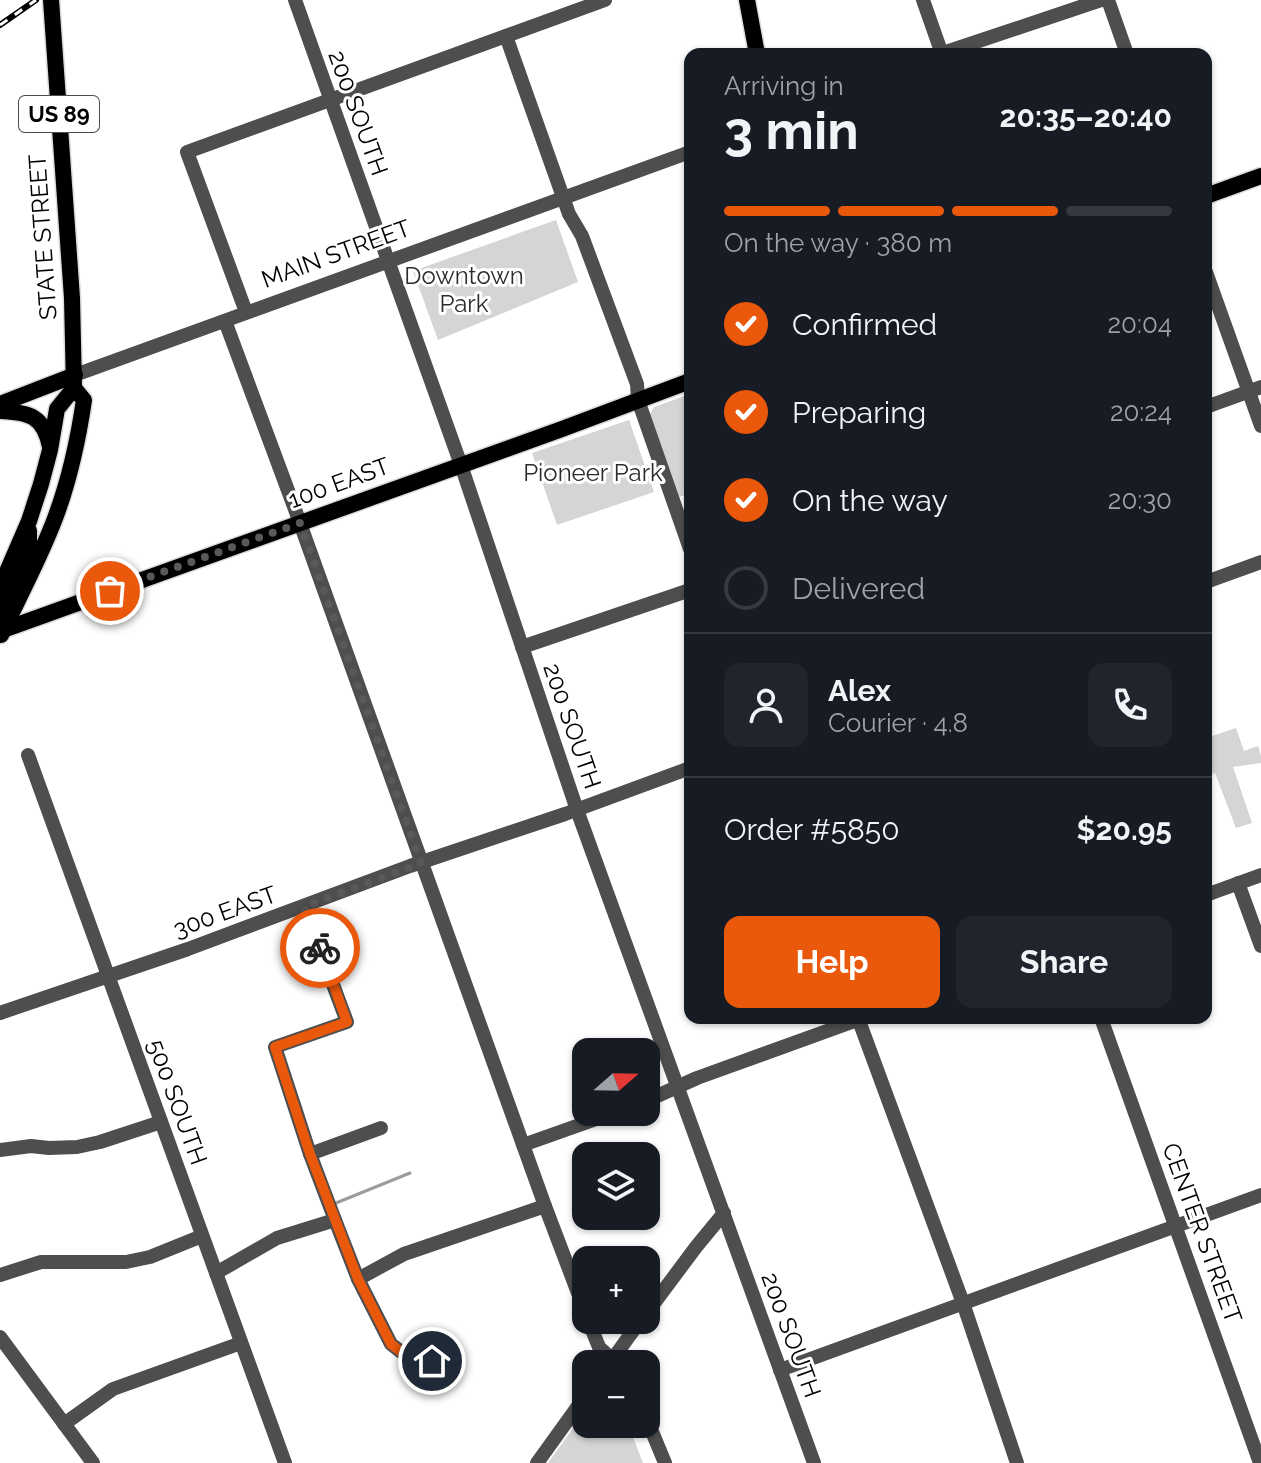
<!DOCTYPE html>
<meta charset="utf-8">
<style>
:root{--surface:#171b24;--page:#20242c;--text:#f1f3f6;--muted:#9ea1a6;--line:#363941;--accent:#ea580c}
body{margin:0;font-family:Raleway,sans-serif;background:var(--page);color:var(--text);height:100vh;display:flex;flex-direction:column;font-size:30px;white-space:nowrap}
*{box-sizing:border-box;margin:0}
p{font-size:26px;color:var(--muted)}
.icon{flex:none;width:44px;height:44px;fill:none;stroke:currentColor;stroke-width:2;stroke-linecap:round;stroke-linejoin:round}
.map{position:relative;flex:1;overflow:hidden}
.sheet{position:absolute;left:684px;top:48px;width:528px;height:976px;display:flex;flex-direction:column;background:var(--surface);border-radius:16px;box-shadow:0 2px 6px #0004}
.sheet>*{flex:none}
.needle{width:52px;rotate:70deg}
.fabs{position:absolute;left:572px;top:1038px;display:grid;gap:16px}
.fabs a{display:grid;place-items:center;width:88px;height:88px;border-radius:16px;background:var(--surface);box-shadow:0 2px 6px #0004;font-size:40px}
.pin{position:absolute;display:grid;place-items:center;width:68px;height:68px;color:#fff;margin:-34px;border:4px solid #fff;border-radius:50%;box-shadow:0 2px 8px #0007}
.courier{position:absolute;display:grid;place-items:center;width:80px;height:80px;margin:-40px;border:6px solid #ea580c;border-radius:50%;background:#fff;color:#222;box-shadow:0 2px 10px #0007}
.headline em{font-style:normal;font-weight:700}
.headline div{display:flex;flex-direction:column-reverse}
.headline{display:flex;align-items:center;justify-content:space-between;height:136px;padding:0 40px}
h1{font-size:52px;font-weight:700;line-height:60px}
.bar{display:grid;grid-template-columns:repeat(4,1fr);gap:12px 8px;align-content:center;height:96px;padding:0 40px}
.bar i{height:10px;border-radius:6px;background:var(--line)}
.bar .active{background:var(--accent)}
.bar p{grid-column:span 4}
.line{display:flex;align-items:center;gap:20px;padding:0 40px;border-top:2px solid var(--line)}
.line div{flex:1}
.round{display:grid;place-items:center;flex:none;width:84px;height:84px;border-radius:16px;background:var(--page)}
ol{padding:0 40px;list-style:none}
li{display:flex;align-items:center;gap:24px;height:88px}
li p{margin-inline-start:auto}
li .icon{padding:8px;border-radius:50%;background:var(--accent);color:#fff;stroke-width:4}
li:last-child{color:var(--muted)}
li i{width:44px;height:44px;border:4px solid var(--line);border-radius:50%}
.primary-button{display:flex;gap:16px;margin-top:auto;padding:16px 40px}
.primary-button a{flex:1;height:92px;border-radius:16px;background:var(--accent);color:#fff;font-size:32px;font-weight:700;line-height:92px;text-align:center}
.primary-button a+a{background:var(--page);color:var(--text)}
.map>svg:first-child{display:block}
.green{fill:#d5d5d5}
.lines{fill:none;stroke-linecap:round;stroke-linejoin:round}
.stream{stroke:#9c9c9c;stroke-width:3}
.major-casing{stroke:#dbdbdb;stroke-width:19}
.minor{stroke:#4e4e4e;stroke-width:14}
.major{stroke:#000;stroke-width:16}
.rail-casing{stroke:#000;stroke-width:6}
.rail{stroke:#fff;stroke-width:3;stroke-dasharray:9;stroke-linecap:butt}
.done{stroke:#595959;stroke-width:8;stroke-dasharray:0 14.4}
.route{stroke:#ea580c;stroke-width:10}
.labels{text-anchor:middle;stroke-width:6;stroke-linejoin:round;paint-order:stroke}
.shield{fill:#fff;stroke:#4c4c4c;stroke-width:2}
.shield-label{font-size:22px;font-weight:bold;fill:#000}
.street-label{font-size:24px;fill:#000;stroke:#fff}
.park-label{font-size:24px;fill:#2c2c2c;stroke:#fff}
</style>
<div class="map">
<svg width="1261" height="1463" viewBox="0 0 1261 1463">
<rect width="100%" height="100%" fill="#fff"/>
<!-- green -->
<g class="green">
<polygon points="556,220 578,282 438,340 413,271"/>
<polygon points="690,394 690,493 679,497 650,414 654,407"/>
<polygon points="629,420 654,492 557,525 532,453"/>
<polygon points="1236,728 1244,751 1258,746 1261,756 1261,763 1233,767 1252,823 1236,828 1215,773 1206,776 1206,738"/>
<polygon points="586,1410 586,1424 628,1424 643,1463 548,1463"/>
</g>
<g class="lines">
<!-- stream -->
<polyline class="stream" points="336,1203 410,1173"/>
<defs>
<g id="major">
<polyline points="51,0 72,298 74,388"/>
<polyline points="747,0 757,54"/>
<polyline points="1206,196 1261,176"/>
<polyline points="0,404 75,375"/>
<path d="M 0,411 C 29,412 44,416 50,447"/>
<polyline points="0,588 29,521 41,484 50,450 57,409 74,388"/>
<polyline points="0,612 29,552 29,531"/>
<polyline points="0,629 3,630 562,429 690,381"/>
<path d="M 1,635 C 19,597 39,560 54,521 C 69,482 78,441 84,400 L 74,388"/>
</g>
</defs>
<!-- major casing -->
<use href="#major" class="major-casing"/>
<!-- minor -->
<g class="minor">
<polyline points="295,0 461,465 577,810 814,1463"/>
<polyline points="923,0 942,54"/>
<polyline points="1108,0 1127,54"/>
<polyline points="506,36 569,214 582,236 637,384 638,400 690,549"/>
<polyline points="940,54 1101,0"/>
<polyline points="1206,272 1261,426"/>
<polyline points="246,312 187,152 605,0"/>
<polyline points="225,321 296,512 545,1206 586,1314"/>
<polyline points="75,375 690,152"/>
<polyline points="1206,407 1261,387"/>
<polyline points="1206,582 1261,562"/>
<polyline points="522,647 690,590"/>
<polyline points="28,755 285,1463"/>
<polyline points="1238,883 1261,946"/>
<polyline points="1206,895 1261,875"/>
<polyline points="304,907 347,1022 275,1047 310,1154 335,1220 358,1279 391,1344 409,1358 432,1361 455,1351"/>
<polyline points="0,1013 188,949 410,866 565,814 690,768"/>
<polyline points="858,1018 963,1303 1017,1463"/>
<polyline points="1101,1018 1260,1463"/>
<polyline points="646,1101 697,1078 863,1018"/>
<polyline points="523,1145 616,1112"/>
<polyline points="0,1150 31,1146 49,1148 77,1147 100,1142 161,1122"/>
<polyline points="310,1154 381,1128"/>
<polyline points="216,1273 277,1238 335,1220"/>
<polyline points="0,1275 41,1262 126,1262 150,1257 202,1236"/>
<polyline points="358,1279 404,1254 545,1206"/>
<polyline points="646,1314 696,1247 724,1213"/>
<polyline points="588,1320 599,1347 617,1364"/>
<polyline points="0,1337 93,1463"/>
<polyline points="609,1364 641,1320"/>
<polyline points="780,1370 1261,1195"/>
<polyline points="646,1417 665,1463"/>
<polyline points="64,1424 113,1389 241,1343"/>
<polyline points="537,1463 586,1395"/>
</g>
<!-- major -->
<use href="#major" class="major"/>
<defs>
<polyline id="rail" points="0,25 36,0"/>
</defs>
<!-- rail casing -->
<use href="#rail" class="rail-casing"/>
<!-- rail -->
<use href="#rail" class="rail"/>
</g>
<g class="lines">
<!-- done -->
<polyline class="done" points="110,591 300,523 421,863 304,907 320,948"/>
<!-- route -->
<polyline class="route" points="320,948 347,1022 275,1047 310,1154 358,1279 391,1344 409,1358 432,1361"/>
</g>
<g class="labels">
<!-- shield labels -->
<rect class="shield" x="19" y="96" width="80" height="36" rx="6"/>
<g class="shield-label">
<text x="59" y="122">US 89</text>
</g>
<!-- street labels -->
<g class="street-label">
<text transform="translate(358 113) rotate(70)" y="8">200 SOUTH</text>
<text transform="translate(43 237) rotate(-94)" y="8">STATE STREET</text>
<text transform="translate(336 254) rotate(-20)" y="8">MAIN STREET</text>
<text transform="translate(339 483) rotate(-20)" y="8">100 EAST</text>
<text transform="translate(572 726) rotate(71)" y="8">200 SOUTH</text>
<text transform="translate(225 912) rotate(-20)" y="8">300 EAST</text>
<text transform="translate(177 1102) rotate(70)" y="8">500 SOUTH</text>
<text transform="translate(1202 1233) rotate(70)" y="8">CENTER STREET</text>
<text transform="translate(791 1335) rotate(70)" y="8">200 SOUTH</text>
</g>
<!-- park labels -->
<g class="park-label">
<text x="464" y="284">Downtown<tspan x="464" dy="28">Park</tspan></text>
<text x="593" y="481">Pioneer Park</text>
</g>
</g>
</svg>
<div class="fabs">
<a><svg class="needle" viewBox="-14 -14 28 28"><path d="M0-13l5 13h-10z" fill="#e53935"/><path d="M0 13l5-13h-10z" fill="#9ea1a6"/></svg></a>
<a><svg class="icon" aria-label="layers" viewBox="0 0 24 24"><path d="M12 4l9 5-9 5-9-5zM3 14l9 5 9-5"/></svg></a>
<a>+</a>
<a>−</a>
</div>
<div class="pin" style="left:110px;top:591px;background:#ea580c"><svg class="icon" aria-label="bag" viewBox="0 0 24 24"><path d="M5 8h14l-1 12H6zM9 8a3 3 0 0 1 6 0"/></svg></div>
<div class="pin" style="left:432px;top:1361px;background:#1f2937"><svg class="icon" aria-label="home" viewBox="0 0 24 24"><path d="M3 11l9-7 9 7M6 9v11h12V9"/></svg></div>
<div class="courier" style="left:320px;top:948px"><svg class="icon" aria-label="bike" viewBox="0 0 24 24"><circle cx="6" cy="16" r="4"/><circle cx="18" cy="16" r="4"/><path d="M6 16l4-8h5l3 8M10 8l3 8H6M13 5h3"/></svg></div>
<section class="sheet">
<div class="headline"><div><h1>3 min</h1><p>Arriving in</p></div><em>20:35–20:40</em></div>
<div class="bar"><i class="active"></i><i class="active"></i><i class="active"></i><i></i><p>On the way · 380 m</p></div>
<ol>
<li><svg class="icon" aria-label="check" viewBox="0 0 24 24"><path d="M5 12l5 5 9-10"/></svg>Confirmed<p>20:04</p></li>
<li><svg class="icon" aria-label="check" viewBox="0 0 24 24"><path d="M5 12l5 5 9-10"/></svg>Preparing<p>20:24</p></li>
<li><svg class="icon" aria-label="check" viewBox="0 0 24 24"><path d="M5 12l5 5 9-10"/></svg>On the way<p>20:30</p></li>
<li><i></i>Delivered</li>
</ol>
<div class="line" style="height:144px"><a class="round"><svg class="icon" aria-label="person" viewBox="0 0 24 24"><circle cx="12" cy="8" r="4"/><path d="M4 21q1-7 8-7t8 7"/></svg></a><div><b>Alex</b><p>Courier · 4.8</p></div><a class="round"><svg class="icon" aria-label="phone" viewBox="0 0 24 24"><path d="M5 4h4l2 5-3 2q2 4 5 5l2-3 5 2v4C11 20 4 13 5 4z"/></svg></a></div>
<div class="line" style="height:104px"><div>Order #5850</div><b>$20.95</b></div>
<div class="primary-button"><a>Help</a><a>Share</a></div>
</section>
</div>
